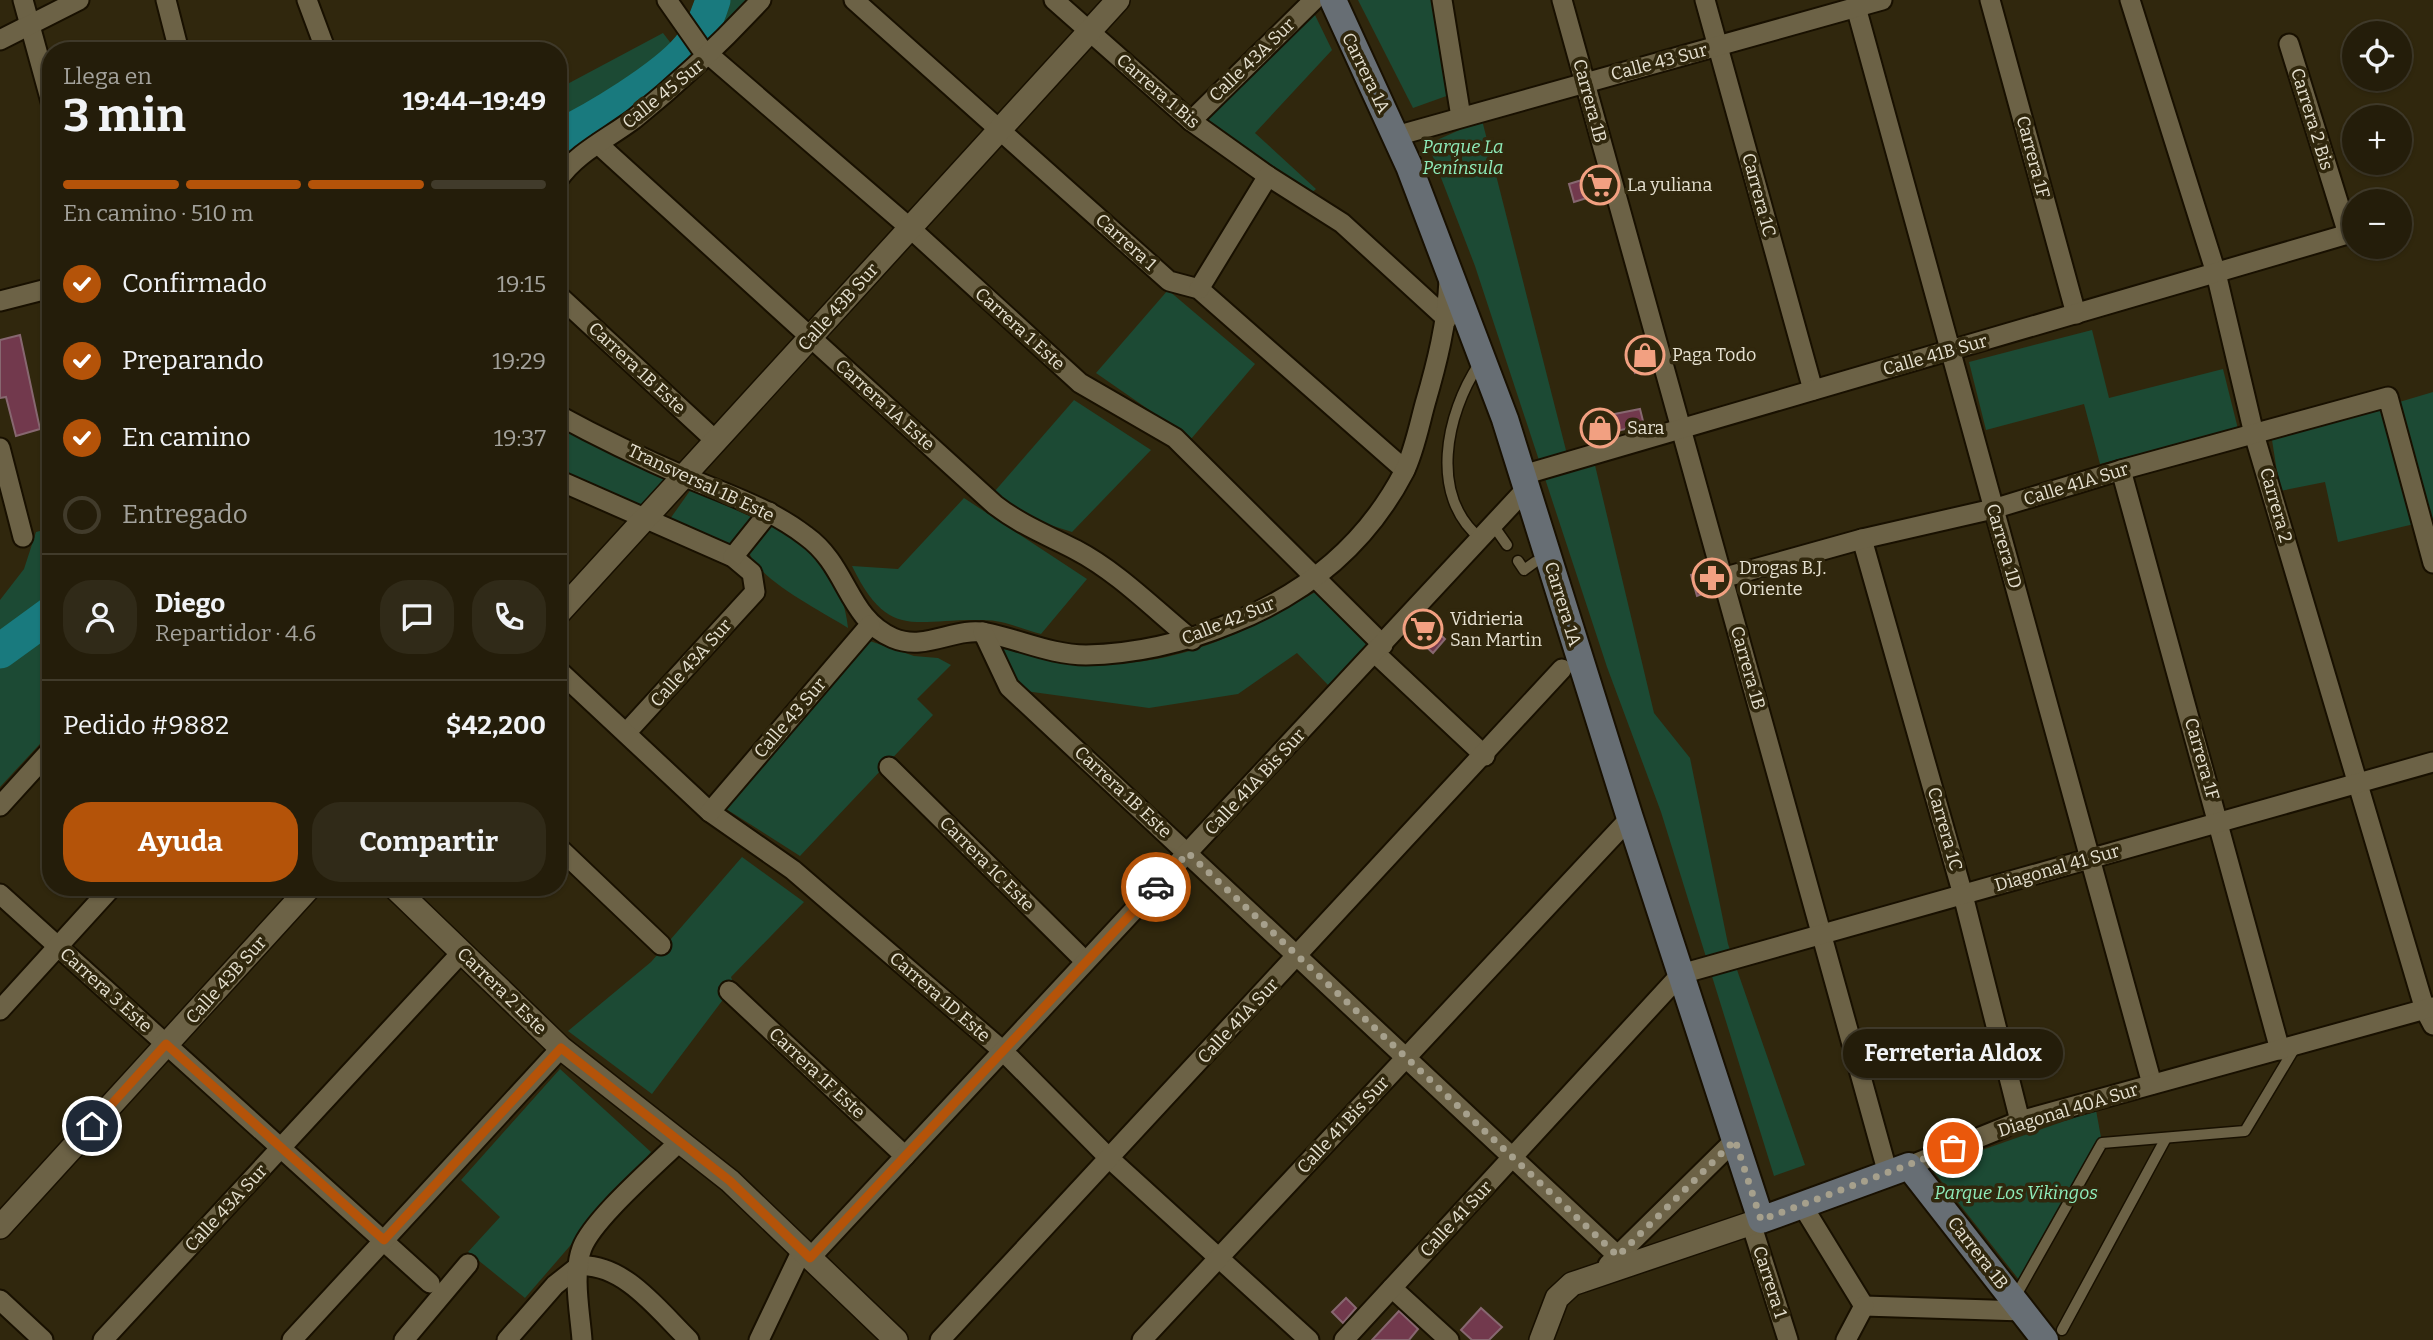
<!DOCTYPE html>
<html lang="es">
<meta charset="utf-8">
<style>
:root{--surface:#241d0a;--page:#302a18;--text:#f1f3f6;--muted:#a3a29c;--line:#413b2b;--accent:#b45309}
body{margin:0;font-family:Bitter,serif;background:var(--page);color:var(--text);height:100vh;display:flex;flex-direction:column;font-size:26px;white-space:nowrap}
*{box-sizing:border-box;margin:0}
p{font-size:23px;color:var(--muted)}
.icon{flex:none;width:38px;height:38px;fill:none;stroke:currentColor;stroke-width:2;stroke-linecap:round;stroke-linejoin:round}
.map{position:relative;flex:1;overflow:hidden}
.side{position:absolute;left:42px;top:42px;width:525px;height:854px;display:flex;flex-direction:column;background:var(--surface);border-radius:28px;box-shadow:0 2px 5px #0004,0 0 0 2px var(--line)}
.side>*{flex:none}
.controls{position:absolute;left:2342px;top:21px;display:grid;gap:14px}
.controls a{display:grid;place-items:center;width:70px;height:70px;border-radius:50%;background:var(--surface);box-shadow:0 2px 5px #0004,0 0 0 2px var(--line);font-size:35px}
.pin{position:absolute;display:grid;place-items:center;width:60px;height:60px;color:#fff;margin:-30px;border:4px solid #fff;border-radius:50%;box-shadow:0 2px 7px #0007}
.courier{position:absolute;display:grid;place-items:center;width:70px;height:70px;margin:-35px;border:5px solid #b45309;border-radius:50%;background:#fff;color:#222;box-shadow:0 2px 9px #0007}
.bubble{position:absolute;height:49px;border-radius:24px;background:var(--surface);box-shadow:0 2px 5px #0004,0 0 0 2px var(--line);font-size:23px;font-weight:700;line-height:49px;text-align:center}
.overview em{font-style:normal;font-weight:700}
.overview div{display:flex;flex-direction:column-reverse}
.overview{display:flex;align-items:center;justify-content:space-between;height:119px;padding:0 21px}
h1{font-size:46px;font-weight:700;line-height:52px}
.bar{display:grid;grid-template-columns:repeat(4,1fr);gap:10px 7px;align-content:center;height:84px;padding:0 21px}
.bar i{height:9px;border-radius:5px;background:var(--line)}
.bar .current{background:var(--accent)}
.bar p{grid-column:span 4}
.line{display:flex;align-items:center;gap:18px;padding:0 21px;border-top:2px solid var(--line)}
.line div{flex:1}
.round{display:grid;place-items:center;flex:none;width:74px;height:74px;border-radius:28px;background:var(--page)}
ol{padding:0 21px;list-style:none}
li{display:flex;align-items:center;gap:21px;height:77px}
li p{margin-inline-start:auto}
li .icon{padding:7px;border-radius:50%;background:var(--accent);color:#fff;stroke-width:4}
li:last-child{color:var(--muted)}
li i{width:38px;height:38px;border:4px solid var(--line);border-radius:50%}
.action{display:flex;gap:14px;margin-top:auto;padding:14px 21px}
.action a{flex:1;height:80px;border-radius:28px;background:var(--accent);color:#fff;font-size:28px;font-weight:700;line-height:80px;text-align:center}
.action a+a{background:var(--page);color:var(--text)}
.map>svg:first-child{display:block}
.green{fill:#1c4a34}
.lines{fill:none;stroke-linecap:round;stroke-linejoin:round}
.river{stroke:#197a7e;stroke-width:35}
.building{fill:#72394d;stroke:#876770;stroke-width:2}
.service-casing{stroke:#181000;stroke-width:13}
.minor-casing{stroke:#181000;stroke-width:23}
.tertiary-casing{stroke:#181000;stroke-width:26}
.secondary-casing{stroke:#181000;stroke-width:30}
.service{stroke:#6c6246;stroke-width:10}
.minor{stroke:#6c6246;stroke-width:19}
.tertiary{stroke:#6c6246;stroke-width:23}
.secondary{stroke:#676e74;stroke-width:26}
.done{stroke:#a6a08c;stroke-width:7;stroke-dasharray:0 12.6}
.route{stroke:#b45309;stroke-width:9}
.labels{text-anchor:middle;stroke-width:7;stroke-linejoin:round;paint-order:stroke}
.street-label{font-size:18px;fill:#e6e1d1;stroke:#30270d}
.park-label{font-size:18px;font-style:italic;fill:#8fedbb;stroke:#30270d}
.poi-label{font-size:18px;fill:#e6e1d1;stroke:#30270d;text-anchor:start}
</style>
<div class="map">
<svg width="2433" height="1340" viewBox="0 0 2433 1340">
<rect width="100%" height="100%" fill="#30270d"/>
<!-- green -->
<g class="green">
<polygon points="695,0 748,0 709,46 690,13"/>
<polygon points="1358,0 1435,0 1452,94 1413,108"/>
<polygon points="1313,11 1332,50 1255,133 1316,189 1309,195 1207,119"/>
<polygon points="663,33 689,67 602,130 558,167 558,89"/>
<polygon points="1482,120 1570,466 1594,461 1654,713 1690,758 1728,944 1805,1165 1774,1176 1661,812 1607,667 1475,266 1428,144"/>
<polygon points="1168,290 1255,364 1191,439 1096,373"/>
<polygon points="2092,330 2109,398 2223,369 2238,429 2100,464 2084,404 1986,430 1969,362"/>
<polygon points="2433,392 2433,541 2427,521 2338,542 2325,482 2280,491 2272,440"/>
<polygon points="1074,400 1151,450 1072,532 1028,518 994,492"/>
<polygon points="558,422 670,474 641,505 558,472"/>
<polygon points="694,485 755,512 729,546 670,519"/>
<path d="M 964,498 L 1087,579 L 1041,634 C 1021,629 1004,620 983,620 C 914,618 889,642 852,566 L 898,569 Z"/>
<path d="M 775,521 C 815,543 844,583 848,628 C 823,612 758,580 749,552 L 755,541 Z"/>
<polygon points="51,528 51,732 0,787 0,600 24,569 36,532"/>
<path d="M 1319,590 L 1372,643 L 1330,687 L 1297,653 L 1238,694 L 1149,708 L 1018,690 L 999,648 C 1037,656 1076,664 1115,663 C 1189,662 1256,626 1319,590 Z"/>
<polygon points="864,639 914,656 938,658 951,665 917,699 933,715 800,856 723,807"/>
<polygon points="742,857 804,902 731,977 734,985 652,1094 568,1031 651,962"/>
<polygon points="560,1069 651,1152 525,1298 468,1252 500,1217 461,1180"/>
<polygon points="2096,1110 2102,1143 2020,1281 1931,1168"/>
</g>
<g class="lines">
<!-- river -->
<g class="river">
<path d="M 558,137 C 594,120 664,78 689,48 C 700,35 708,16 713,0"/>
<polyline points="0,651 51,614"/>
</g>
</g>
<!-- building -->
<g class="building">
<polygon points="1598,175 1603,193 1574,202 1569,184"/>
<polygon points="20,335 40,429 16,436 6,397 0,398 0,340"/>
<polygon points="1645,345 1651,367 1635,373 1628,351"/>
<polygon points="1640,409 1644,425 1593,436 1589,419"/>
<polygon points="1708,570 1713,590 1697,596 1691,575"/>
<polygon points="1424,619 1445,639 1433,653 1411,633"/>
<polygon points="1346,1298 1356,1308 1343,1323 1332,1312"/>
<polygon points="1481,1308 1502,1327 1489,1340 1472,1340 1461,1330"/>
<polygon points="1399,1311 1418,1329 1409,1340 1372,1340"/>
</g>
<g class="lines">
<defs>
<g id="service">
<path d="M 1479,364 C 1446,414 1428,496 1481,539"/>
<polyline points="1493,525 1507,545"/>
<polyline points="1518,561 1524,570 1535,562"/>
<polyline points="2014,1299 2102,1143 2245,1131 2296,1046"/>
<polyline points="2062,1330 2166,1138"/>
</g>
<g id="minor">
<polyline points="23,0 51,102"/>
<polyline points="166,0 179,51"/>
<polyline points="307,0 326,51"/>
<polyline points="667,0 700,47 910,228 1080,383 1175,438 1383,645"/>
<polyline points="854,0 1169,281 1199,289 1405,470"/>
<polyline points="1054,0 1191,121 1268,176"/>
<polyline points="1442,0 1461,117"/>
<polyline points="1562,0 1888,1174"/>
<polyline points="1705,0 1813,390"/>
<polyline points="1990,0 2076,314"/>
<polyline points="2130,0 2216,273 2254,434 2425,1010 2433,1025"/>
<polyline points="1856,7 2152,1084"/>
<polyline points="0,40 79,0"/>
<polyline points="1191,121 1314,0"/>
<polyline points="1396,136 1882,0"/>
<path d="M 598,144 L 995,505 C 1021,525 1047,535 1076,550 C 1118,572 1155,610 1192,640"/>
<path d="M 558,180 C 576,153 609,138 634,119 C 680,82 721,43 761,0"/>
<polyline points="1199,289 1268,176 1342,223 1447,319"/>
<polyline points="558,295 716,441"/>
<polyline points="0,301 51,288"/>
<path d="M 558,415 C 600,438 644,459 688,478 C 729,495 771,509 806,536 C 848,566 847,618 893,638 C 926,652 955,626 987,633 C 1021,640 1052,655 1086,655 C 1137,654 1186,642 1232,623 C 1307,593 1366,545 1404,472 C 1414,452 1419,426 1425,404 C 1437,363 1447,323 1449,280"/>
<polyline points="0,448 23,537"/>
<polyline points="2121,470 2280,1050"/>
<polyline points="1523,475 2348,234 2289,44"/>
<polyline points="558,480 733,557 752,573 755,592 626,733"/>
<polyline points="1862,539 1963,895 2020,1121"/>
<polyline points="733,557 769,512"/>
<polyline points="1722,578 1862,539 1993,509 2121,470 2388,397 2433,563"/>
<polyline points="983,632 1009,687 1618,1256"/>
<polyline points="1375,653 1485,756"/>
<polyline points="558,670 710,812 793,870 1003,1051 1110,1159 1309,1340"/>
<polyline points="889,767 1085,961"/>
<polyline points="0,806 51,750"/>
<polyline points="710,812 870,625"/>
<polyline points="558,847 661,945"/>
<polyline points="0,894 430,1283"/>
<polyline points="729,991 905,1156"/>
<polyline points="0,1010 112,887"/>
<polyline points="1909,1166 2020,1121 2433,1007"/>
<polyline points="1802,1205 1864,1306"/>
<polyline points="1751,1223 1788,1340"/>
<polyline points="810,1258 1527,488"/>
<polyline points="1608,1265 1735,1140"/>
<path d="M 579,1266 C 624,1263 659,1311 689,1340"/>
<polyline points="1392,1288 1449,1340"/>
<polyline points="0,1300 43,1340"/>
<polyline points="1864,1306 2023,1311"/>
<polyline points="103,1340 462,952"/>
<polyline points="292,1340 561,1048"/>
<polyline points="404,1340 468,1264"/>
<polyline points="507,1340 555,1285 579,1266"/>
<path d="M 582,1340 C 580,1312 572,1275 582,1248 C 593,1219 656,1165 680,1141"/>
<polyline points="759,1340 802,1250"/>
<polyline points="940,1340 1562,669"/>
<polyline points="1142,1340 1630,818"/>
<polyline points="1344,1340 1681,974 2433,762"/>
<polyline points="1846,1340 1864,1306"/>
</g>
<g id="tertiary">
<polyline points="558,614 1118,0"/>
<polyline points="394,887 561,1048 730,1181 896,1340"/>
<polyline points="0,1227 310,887"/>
<polyline points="1541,1340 1557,1298 1572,1284 1761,1220"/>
</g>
<polyline id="secondary" points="1333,0 1409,166 1505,419 1630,818 1761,1220 1909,1166 2045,1340"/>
</defs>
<!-- service casing -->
<use href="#service" class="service-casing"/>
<!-- minor casing -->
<use href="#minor" class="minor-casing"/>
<!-- tertiary casing -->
<use href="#tertiary" class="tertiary-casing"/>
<!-- secondary casing -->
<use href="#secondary" class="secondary-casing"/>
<!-- service -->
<use href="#service" class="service"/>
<!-- minor -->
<use href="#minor" class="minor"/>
<!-- tertiary -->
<use href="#tertiary" class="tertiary"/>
<!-- secondary -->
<use href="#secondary" class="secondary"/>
</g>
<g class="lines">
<!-- done -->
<polyline class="done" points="1156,887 1188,853 1618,1256 1735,1140 1761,1220 1953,1148"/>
<!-- route -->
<polyline class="route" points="92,1126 166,1044 384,1240 561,1048 730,1181 810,1258 1156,887"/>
</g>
<!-- icons -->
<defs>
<symbol id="supermarket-ring" viewBox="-11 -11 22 22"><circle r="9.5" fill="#30270d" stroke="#f2a081" stroke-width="1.5"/><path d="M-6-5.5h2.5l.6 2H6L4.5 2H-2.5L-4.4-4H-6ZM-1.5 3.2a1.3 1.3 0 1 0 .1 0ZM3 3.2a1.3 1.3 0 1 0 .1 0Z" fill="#f2a081"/></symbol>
<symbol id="shop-ring" viewBox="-11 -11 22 22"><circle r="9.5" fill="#30270d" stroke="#f2a081" stroke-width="1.5"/><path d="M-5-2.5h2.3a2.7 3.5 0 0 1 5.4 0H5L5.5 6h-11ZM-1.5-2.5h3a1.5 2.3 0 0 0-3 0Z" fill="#f2a081"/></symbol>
<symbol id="pharmacy-ring" viewBox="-11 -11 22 22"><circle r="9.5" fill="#30270d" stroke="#f2a081" stroke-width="1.5"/><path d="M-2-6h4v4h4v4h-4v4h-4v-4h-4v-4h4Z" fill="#f2a081"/></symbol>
</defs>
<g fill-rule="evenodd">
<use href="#supermarket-ring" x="1578" y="163" width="44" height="44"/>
<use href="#shop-ring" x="1623" y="333" width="44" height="44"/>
<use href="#shop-ring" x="1578" y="406" width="44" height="44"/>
<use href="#pharmacy-ring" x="1690" y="556" width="44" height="44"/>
<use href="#supermarket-ring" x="1401" y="607" width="44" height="44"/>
</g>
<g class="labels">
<!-- street labels -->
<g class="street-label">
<text transform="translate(1252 60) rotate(-44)" y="6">Calle 43A Sur</text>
<text transform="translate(1659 62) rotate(-15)" y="6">Calle 43 Sur</text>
<text transform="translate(1366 73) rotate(64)" y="6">Carrera 1A</text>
<text transform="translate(1158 91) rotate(41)" y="6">Carrera 1 Bis</text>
<text transform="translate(663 94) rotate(-39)" y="6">Calle 45 Sur</text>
<text transform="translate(1590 101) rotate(75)" y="6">Carrera 1B</text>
<text transform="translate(2312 119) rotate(73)" y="6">Carrera 2 Bis</text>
<text transform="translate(2033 157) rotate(75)" y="6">Carrera 1F</text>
<text transform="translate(1759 195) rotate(75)" y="6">Carrera 1C</text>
<text transform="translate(1126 242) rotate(42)" y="6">Carrera 1</text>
<text transform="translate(838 307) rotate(-48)" y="6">Calle 43B Sur</text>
<text transform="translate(1020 329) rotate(42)" y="6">Carrera 1 Este</text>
<text transform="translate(1935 355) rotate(-16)" y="6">Calle 41B Sur</text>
<text transform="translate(637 368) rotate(43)" y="6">Carrera 1B Este</text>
<text transform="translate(885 405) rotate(42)" y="6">Carrera 1A Este</text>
<text transform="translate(701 483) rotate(25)" y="6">Transversal 1B Este</text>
<text transform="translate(2076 484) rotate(-17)" y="6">Calle 41A Sur</text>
<text transform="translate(2276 505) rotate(74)" y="6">Carrera 2</text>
<text transform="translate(2004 546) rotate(74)" y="6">Carrera 1D</text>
<text transform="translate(1563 604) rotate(73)" y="6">Carrera 1A</text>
<text transform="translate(1228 621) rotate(-22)" y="6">Calle 42 Sur</text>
<text transform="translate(691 663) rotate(-48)" y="6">Calle 43A Sur</text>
<text transform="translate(1748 668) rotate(74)" y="6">Carrera 1B</text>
<text transform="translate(790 718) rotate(-49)" y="6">Calle 43 Sur</text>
<text transform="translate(2202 759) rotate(74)" y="6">Carrera 1F</text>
<text transform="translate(1255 782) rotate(-47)" y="6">Calle 41A Bis Sur</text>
<text transform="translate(1123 792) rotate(43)" y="6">Carrera 1B Este</text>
<text transform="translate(1945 829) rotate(74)" y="6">Carrera 1C</text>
<text transform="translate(987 864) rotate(45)" y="6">Carrera 1C Este</text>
<text transform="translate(2057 868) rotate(-16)" y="6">Diagonal 41 Sur</text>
<text transform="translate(226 980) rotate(-48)" y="6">Calle 43B Sur</text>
<text transform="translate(106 990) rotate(42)" y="6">Carrera 3 Este</text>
<text transform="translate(502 991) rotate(44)" y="6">Carrera 2 Este</text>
<text transform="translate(940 997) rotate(41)" y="6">Carrera 1D Este</text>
<text transform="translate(1238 1021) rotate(-47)" y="6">Calle 41A Sur</text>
<text transform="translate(817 1073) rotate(43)" y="6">Carrera 1F Este</text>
<text transform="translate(2068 1110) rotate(-17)" y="6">Diagonal 40A Sur</text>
<text transform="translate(1343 1125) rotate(-47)" y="6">Calle 41 Bis Sur</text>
<text transform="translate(226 1208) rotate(-47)" y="6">Calle 43A Sur</text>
<text transform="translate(1456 1219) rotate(-47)" y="6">Calle 41 Sur</text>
<text transform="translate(1978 1253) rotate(52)" y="6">Carrera 1B</text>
<text transform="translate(1770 1282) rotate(72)" y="6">Carrera 1</text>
</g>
<!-- park labels -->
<g class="park-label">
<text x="1463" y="153">Parque La<tspan x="1463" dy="21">Península</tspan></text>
<text x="2016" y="1199">Parque Los Vikingos</text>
</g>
<!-- poi labels -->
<g class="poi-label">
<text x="1627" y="191">La yuliana</text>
<text x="1672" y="361">Paga Todo</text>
<text x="1627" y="434">Sara</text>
<text x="1739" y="574">Drogas B.J.<tspan x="1739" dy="21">Oriente</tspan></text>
<text x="1450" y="625">Vidrieria<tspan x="1450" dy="21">San Martin</tspan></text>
</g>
</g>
</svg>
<div class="controls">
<a><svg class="icon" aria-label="locate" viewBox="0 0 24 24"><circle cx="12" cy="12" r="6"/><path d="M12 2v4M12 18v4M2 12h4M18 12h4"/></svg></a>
<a>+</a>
<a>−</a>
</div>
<div class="pin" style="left:1953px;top:1148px;background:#ea580c"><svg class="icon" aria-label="bag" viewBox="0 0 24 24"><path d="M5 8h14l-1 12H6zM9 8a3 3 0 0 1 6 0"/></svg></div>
<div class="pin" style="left:92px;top:1126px;background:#1f2937"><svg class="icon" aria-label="home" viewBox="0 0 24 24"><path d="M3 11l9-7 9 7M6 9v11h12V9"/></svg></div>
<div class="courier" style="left:1156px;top:887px"><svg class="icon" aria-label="car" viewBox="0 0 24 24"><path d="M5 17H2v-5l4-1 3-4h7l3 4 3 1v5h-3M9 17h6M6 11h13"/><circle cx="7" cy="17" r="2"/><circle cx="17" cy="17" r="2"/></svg></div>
<div class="bubble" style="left:1843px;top:1029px;width:220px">Ferreteria Aldox</div>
<section class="side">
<div class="overview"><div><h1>3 min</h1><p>Llega en</p></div><em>19:44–19:49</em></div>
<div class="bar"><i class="current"></i><i class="current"></i><i class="current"></i><i></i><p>En camino · 510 m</p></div>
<ol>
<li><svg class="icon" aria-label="check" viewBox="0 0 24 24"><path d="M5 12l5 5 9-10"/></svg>Confirmado<p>19:15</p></li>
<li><svg class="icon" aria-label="check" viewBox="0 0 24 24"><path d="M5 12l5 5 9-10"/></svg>Preparando<p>19:29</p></li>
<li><svg class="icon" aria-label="check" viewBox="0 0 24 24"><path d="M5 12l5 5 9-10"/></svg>En camino<p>19:37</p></li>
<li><i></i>Entregado</li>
</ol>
<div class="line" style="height:126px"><a class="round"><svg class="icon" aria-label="person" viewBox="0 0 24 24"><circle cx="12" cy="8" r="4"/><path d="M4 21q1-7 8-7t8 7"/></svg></a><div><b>Diego</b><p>Repartidor · 4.6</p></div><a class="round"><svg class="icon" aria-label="chat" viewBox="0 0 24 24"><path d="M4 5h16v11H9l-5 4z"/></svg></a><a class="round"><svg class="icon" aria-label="phone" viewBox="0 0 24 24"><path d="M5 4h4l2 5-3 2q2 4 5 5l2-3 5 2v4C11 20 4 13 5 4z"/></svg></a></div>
<div class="line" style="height:91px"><div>Pedido #9882</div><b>$42,200</b></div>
<div class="action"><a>Ayuda</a><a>Compartir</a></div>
</section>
</div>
